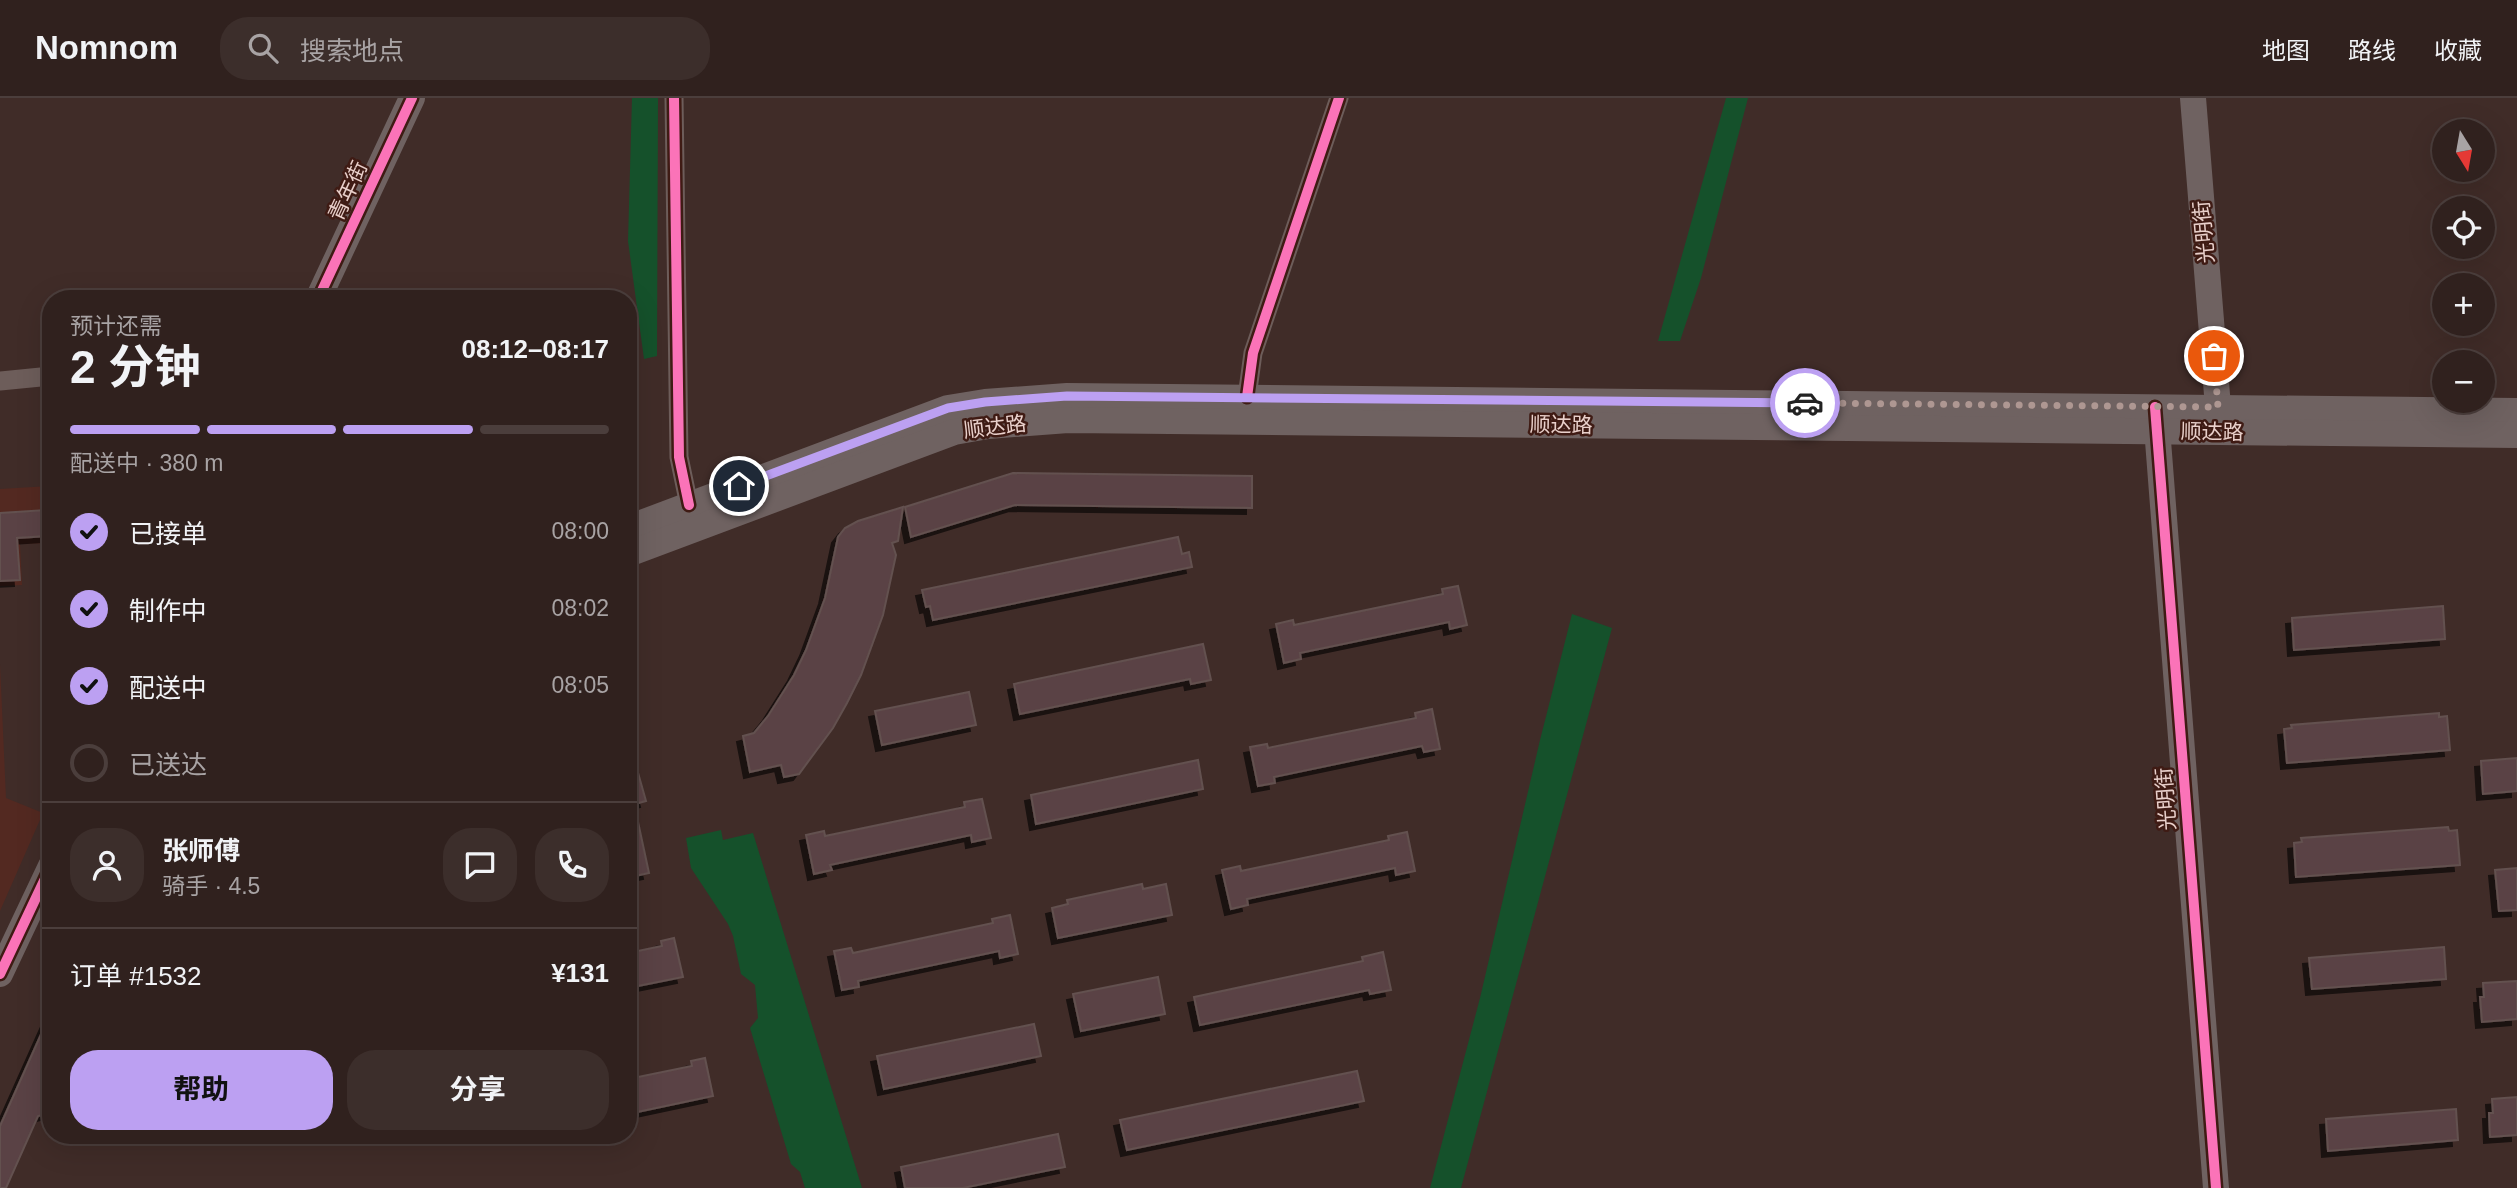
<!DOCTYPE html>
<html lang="zh">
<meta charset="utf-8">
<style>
:root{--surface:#30211e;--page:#3c2e2b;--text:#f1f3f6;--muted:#a8a3a4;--line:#4b3e3c;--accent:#bca0f2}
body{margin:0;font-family:Arial,"Noto Sans SC",sans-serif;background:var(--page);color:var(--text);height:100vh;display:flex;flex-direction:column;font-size:26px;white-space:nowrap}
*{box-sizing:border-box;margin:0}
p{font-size:23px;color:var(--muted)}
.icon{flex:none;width:38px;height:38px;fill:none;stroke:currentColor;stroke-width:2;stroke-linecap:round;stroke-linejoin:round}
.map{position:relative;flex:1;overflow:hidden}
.panel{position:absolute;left:42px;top:192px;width:595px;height:854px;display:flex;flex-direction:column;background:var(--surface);border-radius:28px;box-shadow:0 7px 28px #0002,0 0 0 2px var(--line)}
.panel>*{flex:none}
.needle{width:46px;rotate:169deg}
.tools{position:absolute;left:2432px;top:21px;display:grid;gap:14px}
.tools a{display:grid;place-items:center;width:63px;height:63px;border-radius:50%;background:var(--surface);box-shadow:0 7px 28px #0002,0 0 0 2px var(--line);font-size:35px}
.pin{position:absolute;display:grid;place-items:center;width:60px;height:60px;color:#fff;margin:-30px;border:4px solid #fff;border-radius:50%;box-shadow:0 2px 7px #0007}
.courier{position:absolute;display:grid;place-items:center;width:70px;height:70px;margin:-35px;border:5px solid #bca0f2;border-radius:50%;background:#fff;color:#222;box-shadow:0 2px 9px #0007}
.summary em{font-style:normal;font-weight:700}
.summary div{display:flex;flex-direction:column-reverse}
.summary{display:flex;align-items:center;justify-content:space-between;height:119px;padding:0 28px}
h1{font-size:46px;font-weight:700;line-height:52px}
.bar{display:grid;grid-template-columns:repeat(4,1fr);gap:10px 7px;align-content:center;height:84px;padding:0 28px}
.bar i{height:9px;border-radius:5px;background:var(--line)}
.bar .current{background:var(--accent)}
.bar p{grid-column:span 4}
.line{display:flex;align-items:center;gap:18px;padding:0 28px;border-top:2px solid var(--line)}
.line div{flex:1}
.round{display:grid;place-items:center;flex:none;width:74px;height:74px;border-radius:28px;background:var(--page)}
ol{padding:0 28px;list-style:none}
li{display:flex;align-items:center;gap:21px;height:77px}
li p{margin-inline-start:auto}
li .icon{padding:7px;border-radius:50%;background:var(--accent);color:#111;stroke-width:4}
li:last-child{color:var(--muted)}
li i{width:38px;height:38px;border:4px solid var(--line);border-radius:50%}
.button{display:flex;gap:14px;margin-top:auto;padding:14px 28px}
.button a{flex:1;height:80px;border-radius:28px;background:var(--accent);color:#111;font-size:28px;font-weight:700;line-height:80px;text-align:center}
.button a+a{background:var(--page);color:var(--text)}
header{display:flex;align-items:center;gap:42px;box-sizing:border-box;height:98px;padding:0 35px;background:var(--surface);border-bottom:2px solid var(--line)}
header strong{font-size:33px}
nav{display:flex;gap:38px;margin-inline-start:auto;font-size:24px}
.search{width:490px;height:63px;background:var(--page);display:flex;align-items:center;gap:18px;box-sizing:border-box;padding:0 24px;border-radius:28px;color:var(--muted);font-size:26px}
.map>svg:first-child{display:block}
.built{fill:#532921}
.water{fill:#15512b}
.building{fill:#5a4344;stroke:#635150;stroke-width:2;filter:url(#shadow)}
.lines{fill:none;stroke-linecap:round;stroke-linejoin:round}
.street{stroke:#6d5d5a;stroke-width:19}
.secondary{stroke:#6f6261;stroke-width:26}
.cycleway-casing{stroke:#3f1b14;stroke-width:15}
.cycleway{stroke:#fb73b8;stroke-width:10}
.done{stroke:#ae9792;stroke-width:7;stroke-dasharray:0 12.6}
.route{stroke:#bca0f2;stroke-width:9}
.labels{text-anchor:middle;stroke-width:5;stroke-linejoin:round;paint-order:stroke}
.street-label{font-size:21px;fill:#e9d0cb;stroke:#3f1b14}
</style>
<header>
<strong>Nomnom</strong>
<div class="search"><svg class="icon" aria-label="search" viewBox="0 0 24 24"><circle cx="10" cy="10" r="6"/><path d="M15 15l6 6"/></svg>搜索地点</div>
<nav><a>地图</a><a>路线</a><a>收藏</a></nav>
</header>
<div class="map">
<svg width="2517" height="1090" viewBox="0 0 2517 1090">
<defs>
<filter id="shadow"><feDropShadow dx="-6" dy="6" stdDeviation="0" flood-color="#0009"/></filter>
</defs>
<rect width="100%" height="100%" fill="#402c28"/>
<!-- built -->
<g class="built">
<polygon points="50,388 51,445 20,446 22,487 0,488 0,391"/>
<polygon points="0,566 6,700 43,715 0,813"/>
</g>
<!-- water -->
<g class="water">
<polygon points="632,0 658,0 657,258 644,261 628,143"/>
<polygon points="1726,0 1748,0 1701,180 1680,243 1658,243"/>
<polygon points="1572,516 1612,530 1461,1090 1430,1090 1480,900 1540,642"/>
<polygon points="721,732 723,742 753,735 862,1090 805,1090 800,1074 791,1066 750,930 758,920 755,887 741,876 733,838 728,826 691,770 686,740"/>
</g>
<!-- building -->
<g class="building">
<polygon points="1013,375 1252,378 1252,410 1015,407 911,439 905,409"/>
<polygon points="903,409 898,443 892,445 896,457 883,517 861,577 847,605 833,630 799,676 784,679 781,667 750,674 743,638 754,635 768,618 794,577 806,552 825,500 838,439 845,430 858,423"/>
<polygon points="46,412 48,438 17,440 20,482 0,483 0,415"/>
<polygon points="1178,439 1182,456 1189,454 1192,469 933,522 930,508 926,509 922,492"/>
<polygon points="1458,488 1467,527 1450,531 1449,524 1300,555 1301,561 1284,565 1276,526 1293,522 1294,527 1443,496 1442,491"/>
<polygon points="2443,508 2445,541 2294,552 2292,520"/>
<polygon points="1203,546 1211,582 1191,586 1190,581 1020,616 1014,586"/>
<polygon points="969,594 976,627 882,647 875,613"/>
<polygon points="1432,611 1440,651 1424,654 1422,648 1274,679 1275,685 1258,688 1250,649 1267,646 1268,650 1416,620 1415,615"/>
<polygon points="2439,615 2439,619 2447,618 2450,652 2287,665 2284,631 2292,630 2291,627"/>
<polygon points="633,657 646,703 628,708 628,658"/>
<polygon points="2517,660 2517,693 2483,696 2481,663"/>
<polygon points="1198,662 1203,691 1036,726 1031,697"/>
<polygon points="982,701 991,740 972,744 971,737 830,767 832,772 814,776 806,737 824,733 825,738 965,709 964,704"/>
<polygon points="635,710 649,775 635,778 634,773 628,774 628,711"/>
<polygon points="2448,729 2449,733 2457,732 2460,767 2296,779 2294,745 2302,744 2301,740"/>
<polygon points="1407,734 1415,773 1396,777 1395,770 1247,801 1248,807 1231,811 1222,772 1240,768 1241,773 1389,742 1388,738"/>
<polygon points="2517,770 2517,812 2499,813 2495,772"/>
<polygon points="1142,786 1143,791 1166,786 1172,817 1058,840 1052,810 1068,806 1067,802"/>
<polygon points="1010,817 1018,856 1000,860 999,853 858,883 859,889 842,892 834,853 851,850 853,855 993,825 992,821"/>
<polygon points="674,840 683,879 628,890 628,855 662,848 661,843"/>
<polygon points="2444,849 2446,881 2312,891 2309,860"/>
<polygon points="1383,854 1391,892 1370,896 1369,892 1200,927 1194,899 1363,863 1362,859"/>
<polygon points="1158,879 1165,916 1081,933 1073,896"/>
<polygon points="2517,883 2517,921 2482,924 2480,899 2484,899 2483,885"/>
<polygon points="51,914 51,1015 38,1018 6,1090 0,1090 0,1028"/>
<polygon points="1034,926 1041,958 884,991 877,958"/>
<polygon points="705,960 713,998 628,1016 628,981 692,968 691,963"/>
<polygon points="1357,973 1364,1003 1127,1052 1120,1022"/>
<polygon points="2517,999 2517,1037 2490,1039 2489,1015 2493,1015 2492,1001"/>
<polygon points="2456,1011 2458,1042 2328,1053 2326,1021"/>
<polygon points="1058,1036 1065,1069 963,1090 905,1090 901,1069"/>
</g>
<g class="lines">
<!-- street -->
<g class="street">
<polyline points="674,0 679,359 689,407"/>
<polyline points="0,283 51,278"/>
<polyline points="1247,299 1253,255 1339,0"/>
</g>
<!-- secondary -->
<g class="secondary">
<polyline points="2193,0 2218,309"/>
<polyline points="318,201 412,0"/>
<polyline points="2156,317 2216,1090"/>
<polyline points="628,430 948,310 985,304 1067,298 2517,313"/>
<polyline points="628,456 954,334 988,328 1068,322 2517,337"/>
<polyline points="0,876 51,768"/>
</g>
<defs>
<g id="cycleway">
<polyline points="674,0 679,359 689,407"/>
<polyline points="318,201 412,0"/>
<polyline points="1247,299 1253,255 1339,0"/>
<polyline points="2155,309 2216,1090"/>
<polyline points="0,876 51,768"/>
</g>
</defs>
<!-- cycleway casing -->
<use href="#cycleway" class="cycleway-casing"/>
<!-- cycleway -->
<use href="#cycleway" class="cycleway"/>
</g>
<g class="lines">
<!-- done -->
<polyline class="done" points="1805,305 2218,309 2214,258"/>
<!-- route -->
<polyline class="route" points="739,388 948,310 985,304 1067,298 1805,305"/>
</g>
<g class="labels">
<!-- street labels -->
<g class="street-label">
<text transform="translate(348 93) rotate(-65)" y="7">青年街</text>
<text transform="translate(2204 134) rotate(-95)" y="7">光明街</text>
<text transform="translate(1561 327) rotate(1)" y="7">顺达路</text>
<text transform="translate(995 329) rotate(-7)" y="7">顺达路</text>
<text transform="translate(2212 334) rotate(1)" y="7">顺达路</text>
<text transform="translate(2166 701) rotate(-94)" y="7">光明街</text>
</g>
</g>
</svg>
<div class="tools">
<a><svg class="needle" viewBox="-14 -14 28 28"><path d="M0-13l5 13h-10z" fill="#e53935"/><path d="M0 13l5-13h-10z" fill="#a8a3a4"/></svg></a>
<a><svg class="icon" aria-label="locate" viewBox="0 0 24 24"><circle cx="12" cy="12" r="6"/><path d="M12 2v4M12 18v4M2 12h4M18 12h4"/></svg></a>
<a>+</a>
<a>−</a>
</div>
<div class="pin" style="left:2214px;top:258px;background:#ea580c"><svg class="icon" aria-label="bag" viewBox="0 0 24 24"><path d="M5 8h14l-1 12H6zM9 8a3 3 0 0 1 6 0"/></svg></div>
<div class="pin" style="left:739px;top:388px;background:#1f2937"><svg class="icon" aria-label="home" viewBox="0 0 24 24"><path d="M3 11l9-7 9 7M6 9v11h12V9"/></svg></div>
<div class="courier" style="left:1805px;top:305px"><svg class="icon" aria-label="car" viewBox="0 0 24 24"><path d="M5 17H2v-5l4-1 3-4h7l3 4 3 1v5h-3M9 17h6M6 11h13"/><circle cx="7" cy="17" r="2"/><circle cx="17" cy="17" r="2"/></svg></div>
<section class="panel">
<div class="summary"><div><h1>2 分钟</h1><p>预计还需</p></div><em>08:12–08:17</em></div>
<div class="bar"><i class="current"></i><i class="current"></i><i class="current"></i><i></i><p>配送中 · 380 m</p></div>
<ol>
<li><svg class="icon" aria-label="check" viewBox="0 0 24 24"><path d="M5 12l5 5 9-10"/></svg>已接单<p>08:00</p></li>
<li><svg class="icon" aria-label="check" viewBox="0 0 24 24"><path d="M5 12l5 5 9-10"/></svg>制作中<p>08:02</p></li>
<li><svg class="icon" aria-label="check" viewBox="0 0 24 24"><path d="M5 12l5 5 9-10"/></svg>配送中<p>08:05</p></li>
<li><i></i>已送达</li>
</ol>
<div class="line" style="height:126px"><a class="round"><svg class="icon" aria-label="person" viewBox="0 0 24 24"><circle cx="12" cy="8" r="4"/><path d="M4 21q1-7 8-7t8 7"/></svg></a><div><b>张师傅</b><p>骑手 · 4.5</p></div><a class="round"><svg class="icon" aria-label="chat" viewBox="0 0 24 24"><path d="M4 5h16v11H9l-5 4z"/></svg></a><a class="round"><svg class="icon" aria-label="phone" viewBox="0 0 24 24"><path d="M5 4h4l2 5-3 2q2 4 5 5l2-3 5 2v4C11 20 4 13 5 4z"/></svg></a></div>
<div class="line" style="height:91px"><div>订单 #1532</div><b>¥131</b></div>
<div class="button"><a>帮助</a><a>分享</a></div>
</section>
</div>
